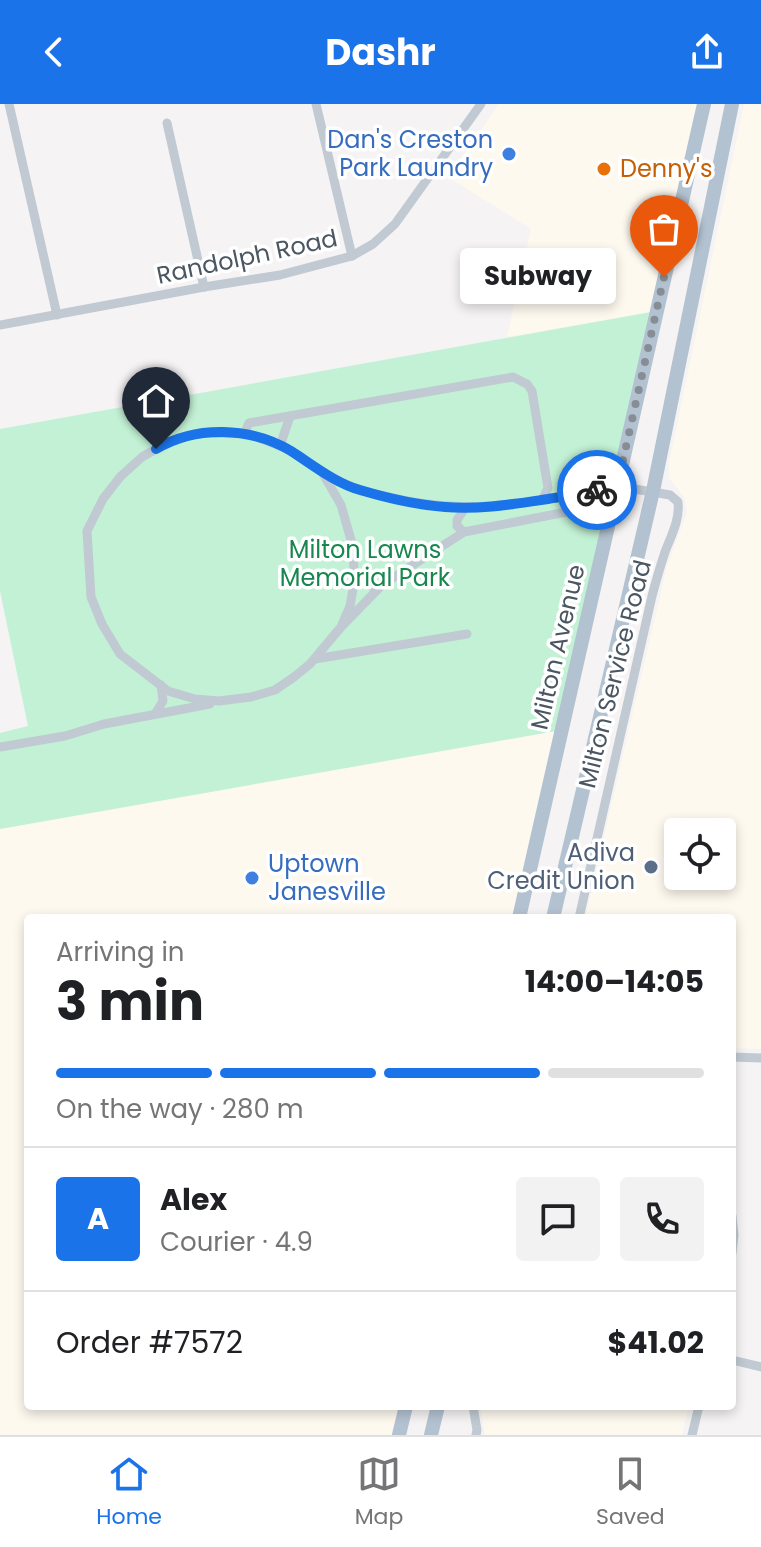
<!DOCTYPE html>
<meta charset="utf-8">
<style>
:root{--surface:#fff;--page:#f2f2f2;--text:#202124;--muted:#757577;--line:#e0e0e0;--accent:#1a73e8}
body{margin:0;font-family:Poppins,sans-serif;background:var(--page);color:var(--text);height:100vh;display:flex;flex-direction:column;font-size:30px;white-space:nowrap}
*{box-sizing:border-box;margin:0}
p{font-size:26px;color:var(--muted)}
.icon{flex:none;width:44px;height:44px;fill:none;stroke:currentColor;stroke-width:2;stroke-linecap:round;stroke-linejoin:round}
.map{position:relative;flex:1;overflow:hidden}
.panel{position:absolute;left:24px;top:810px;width:712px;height:496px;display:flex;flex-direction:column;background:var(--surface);border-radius:8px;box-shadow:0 4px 12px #0003}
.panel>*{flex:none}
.controls{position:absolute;left:664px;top:714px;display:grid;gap:16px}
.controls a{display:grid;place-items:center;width:72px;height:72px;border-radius:8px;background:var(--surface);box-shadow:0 4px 12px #0003;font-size:40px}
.pin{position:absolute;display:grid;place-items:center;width:68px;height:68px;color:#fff;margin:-82px -34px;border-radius:50% 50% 50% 0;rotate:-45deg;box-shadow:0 0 8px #0007}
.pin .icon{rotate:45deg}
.courier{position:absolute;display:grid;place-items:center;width:80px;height:80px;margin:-40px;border:6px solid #1a73e8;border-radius:50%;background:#fff;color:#222;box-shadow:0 2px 10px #0007}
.bubble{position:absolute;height:56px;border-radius:8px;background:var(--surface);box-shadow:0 4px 12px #0003;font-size:26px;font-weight:700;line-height:56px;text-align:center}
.summary em{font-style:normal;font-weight:700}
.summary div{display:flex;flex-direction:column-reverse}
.summary{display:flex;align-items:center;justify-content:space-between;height:136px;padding:0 32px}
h1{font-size:52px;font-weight:700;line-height:60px}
.bar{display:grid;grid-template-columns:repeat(4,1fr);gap:12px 8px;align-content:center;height:96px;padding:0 32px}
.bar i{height:10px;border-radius:6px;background:var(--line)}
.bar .on{background:var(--accent)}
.bar p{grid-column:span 4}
.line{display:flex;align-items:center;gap:20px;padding:0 32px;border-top:2px solid var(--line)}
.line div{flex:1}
.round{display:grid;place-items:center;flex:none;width:84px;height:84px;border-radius:8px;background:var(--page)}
header{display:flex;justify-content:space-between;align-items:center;height:104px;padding:0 32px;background:var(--accent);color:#fff;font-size:36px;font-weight:700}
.tabs{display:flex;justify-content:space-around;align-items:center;height:112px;border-top:2px solid var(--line);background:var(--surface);font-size:22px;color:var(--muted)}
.tabs a{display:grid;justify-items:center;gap:4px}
.tabs .on{color:var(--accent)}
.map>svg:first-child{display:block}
.commercial{fill:#fdf9ef;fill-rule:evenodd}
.green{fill:#c3f1d5}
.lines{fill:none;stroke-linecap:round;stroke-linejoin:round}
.street{stroke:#c1cad2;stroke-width:9}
.primary{stroke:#b3c2d1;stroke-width:14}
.done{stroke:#868d94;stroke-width:8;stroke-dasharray:0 14.4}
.route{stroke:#1a73e8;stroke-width:10}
.shop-dot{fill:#3f7fe0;stroke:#fff;stroke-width:3}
.food-dot{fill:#e8710a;stroke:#fff;stroke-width:3}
.service-dot{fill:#5c6f8a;stroke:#fff;stroke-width:3}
.labels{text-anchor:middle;stroke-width:7;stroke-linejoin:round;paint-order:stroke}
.shop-label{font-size:24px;fill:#366cbe;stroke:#fff;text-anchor:end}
.food-label{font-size:24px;fill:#c56008;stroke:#fff;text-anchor:start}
.street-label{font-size:24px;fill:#4a5661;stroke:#fff}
.park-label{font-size:24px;fill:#17864f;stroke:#fff}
.service-label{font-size:24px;fill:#4e5e75;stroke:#fff;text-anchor:end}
</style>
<header><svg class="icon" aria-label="back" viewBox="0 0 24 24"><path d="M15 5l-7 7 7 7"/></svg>Dashr<svg class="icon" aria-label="share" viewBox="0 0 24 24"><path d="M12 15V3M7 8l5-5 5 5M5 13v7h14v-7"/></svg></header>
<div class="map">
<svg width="761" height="1331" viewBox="0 0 761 1331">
<rect width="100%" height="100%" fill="#f5f3f3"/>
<!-- commercial -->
<g class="commercial">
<polygon points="499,0 698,0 651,208 507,233 531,125 448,73"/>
<path d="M 744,0 L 761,0 L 761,945 L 732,944 L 732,814 L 585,814 L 667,462 L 687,408 L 684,393 L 669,374 L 669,359 ZM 722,728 L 722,772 L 678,772 L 678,728 Z"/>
<polygon points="556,627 512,814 28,814 28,1302 399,1302 392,1331 0,1331 0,725"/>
<polygon points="480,1302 689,1302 682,1331 485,1331"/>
</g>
<!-- green -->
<polygon class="green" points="651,208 556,627 0,725 0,629 28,622 0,487 0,325"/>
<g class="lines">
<!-- street -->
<g class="street">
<polyline points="9,0 57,211"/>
<polyline points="316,0 352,152"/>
<polyline points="167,19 204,183"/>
<polyline points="0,221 204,183 280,171 352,152 373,140 395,120 481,0"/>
<polyline points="244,330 249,319 513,273 527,280 532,287 548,384 542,396"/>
<polyline points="280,342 290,312"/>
<path d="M 322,368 C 333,373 344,380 355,384 C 364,388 375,390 385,392 C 442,406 485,405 543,396 C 574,391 592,390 619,374"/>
<polyline points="464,428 457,422 457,416 465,404"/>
<path d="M 354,472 C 362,480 368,483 380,483"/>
<polyline points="341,523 350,502 353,485 354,467 353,443 341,401 322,368 288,345 249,330 200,329 170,337 142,353 120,373 103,395 87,427 91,493 102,520 120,550 168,587 195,595 219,597 251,593 275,586 294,573 310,560 341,523 382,481 464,428 592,403 610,413"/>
<polyline points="315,555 467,530"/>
<polyline points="155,610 163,597 161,581"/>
<polyline points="0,643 65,632 104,620 210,600"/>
<path d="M 579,814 L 652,492 C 656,477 660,463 665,448 C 671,432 680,416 678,398 L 670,391 L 617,382"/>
<polyline points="732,953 761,954"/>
<polyline points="732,1112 734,1131 732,1149"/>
<polyline points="732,1256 761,1263"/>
<polyline points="473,1302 477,1326 476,1331"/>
<polyline points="692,1331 699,1302"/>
</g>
<!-- primary -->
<g class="primary">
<polyline points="519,814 704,0"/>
<polyline points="553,814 653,387 732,0"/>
<polyline points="399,1331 406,1302"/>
<polyline points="431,1331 438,1302"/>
</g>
</g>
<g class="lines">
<!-- done -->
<polyline class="done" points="597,386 619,374 664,173"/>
<!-- route -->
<path class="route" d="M 156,345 C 197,321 250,323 291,347 C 313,361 335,379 360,386 C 387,394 416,401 445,403 C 479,406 514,400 548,395 C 564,392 581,391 597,386"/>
</g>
<!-- markers -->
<g class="shop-dot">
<circle cx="509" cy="50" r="8"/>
<circle cx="252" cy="774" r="8"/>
</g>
<circle class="food-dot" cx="604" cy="65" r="8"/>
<circle class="service-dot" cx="651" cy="763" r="8"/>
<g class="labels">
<!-- shop labels -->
<g class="shop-label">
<text x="493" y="44">Dan's Creston<tspan x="493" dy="28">Park Laundry</tspan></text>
<text x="268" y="768" text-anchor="start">Uptown<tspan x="268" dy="28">Janesville</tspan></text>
</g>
<!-- food labels -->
<g class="food-label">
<text x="620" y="73">Denny's</text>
</g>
<!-- street labels -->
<g class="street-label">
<text transform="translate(247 153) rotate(-12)" y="8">Randolph Road</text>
<text transform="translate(558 543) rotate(-77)" y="8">Milton Avenue</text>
<text transform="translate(615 570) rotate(-76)" y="8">Milton Service Road</text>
</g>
<!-- park labels -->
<g class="park-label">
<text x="365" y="454">Milton Lawns<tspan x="365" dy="28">Memorial Park</tspan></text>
</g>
<!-- service labels -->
<g class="service-label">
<text x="635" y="757">Adiva<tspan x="635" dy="28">Credit Union</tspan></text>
</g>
</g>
</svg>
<div class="controls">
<a><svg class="icon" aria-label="locate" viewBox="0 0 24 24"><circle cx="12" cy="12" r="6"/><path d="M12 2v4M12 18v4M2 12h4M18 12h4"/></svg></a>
</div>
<div class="pin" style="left:664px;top:173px;background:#ea580c"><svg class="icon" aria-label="bag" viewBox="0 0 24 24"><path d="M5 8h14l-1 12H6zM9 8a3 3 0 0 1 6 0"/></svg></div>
<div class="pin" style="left:156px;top:345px;background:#1f2937"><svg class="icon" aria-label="home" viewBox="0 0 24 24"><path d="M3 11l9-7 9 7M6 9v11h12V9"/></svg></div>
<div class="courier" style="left:597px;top:386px"><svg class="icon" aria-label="bike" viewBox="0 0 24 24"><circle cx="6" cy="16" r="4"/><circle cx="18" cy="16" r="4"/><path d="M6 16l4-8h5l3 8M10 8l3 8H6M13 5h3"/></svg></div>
<div class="bubble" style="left:460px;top:144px;width:156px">Subway</div>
<section class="panel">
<div class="summary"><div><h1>3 min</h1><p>Arriving in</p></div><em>14:00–14:05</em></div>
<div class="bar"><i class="on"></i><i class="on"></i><i class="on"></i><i></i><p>On the way · 280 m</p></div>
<div class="line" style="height:144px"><b class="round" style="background:var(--accent);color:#fff">A</b><div><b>Alex</b><p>Courier · 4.9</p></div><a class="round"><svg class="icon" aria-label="chat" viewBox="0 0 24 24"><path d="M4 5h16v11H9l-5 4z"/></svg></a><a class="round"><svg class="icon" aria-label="phone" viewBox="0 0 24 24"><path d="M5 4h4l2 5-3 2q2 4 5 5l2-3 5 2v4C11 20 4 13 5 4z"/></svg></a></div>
<div class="line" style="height:104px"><div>Order #7572</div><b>$41.02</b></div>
</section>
</div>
<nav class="tabs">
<a class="on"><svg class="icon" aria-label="home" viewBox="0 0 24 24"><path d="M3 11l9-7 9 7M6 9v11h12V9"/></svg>Home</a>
<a><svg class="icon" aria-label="map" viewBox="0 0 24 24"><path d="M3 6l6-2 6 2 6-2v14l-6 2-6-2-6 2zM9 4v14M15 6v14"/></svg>Map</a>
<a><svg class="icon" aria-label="saved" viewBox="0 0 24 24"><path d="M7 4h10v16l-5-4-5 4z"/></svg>Saved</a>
</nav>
